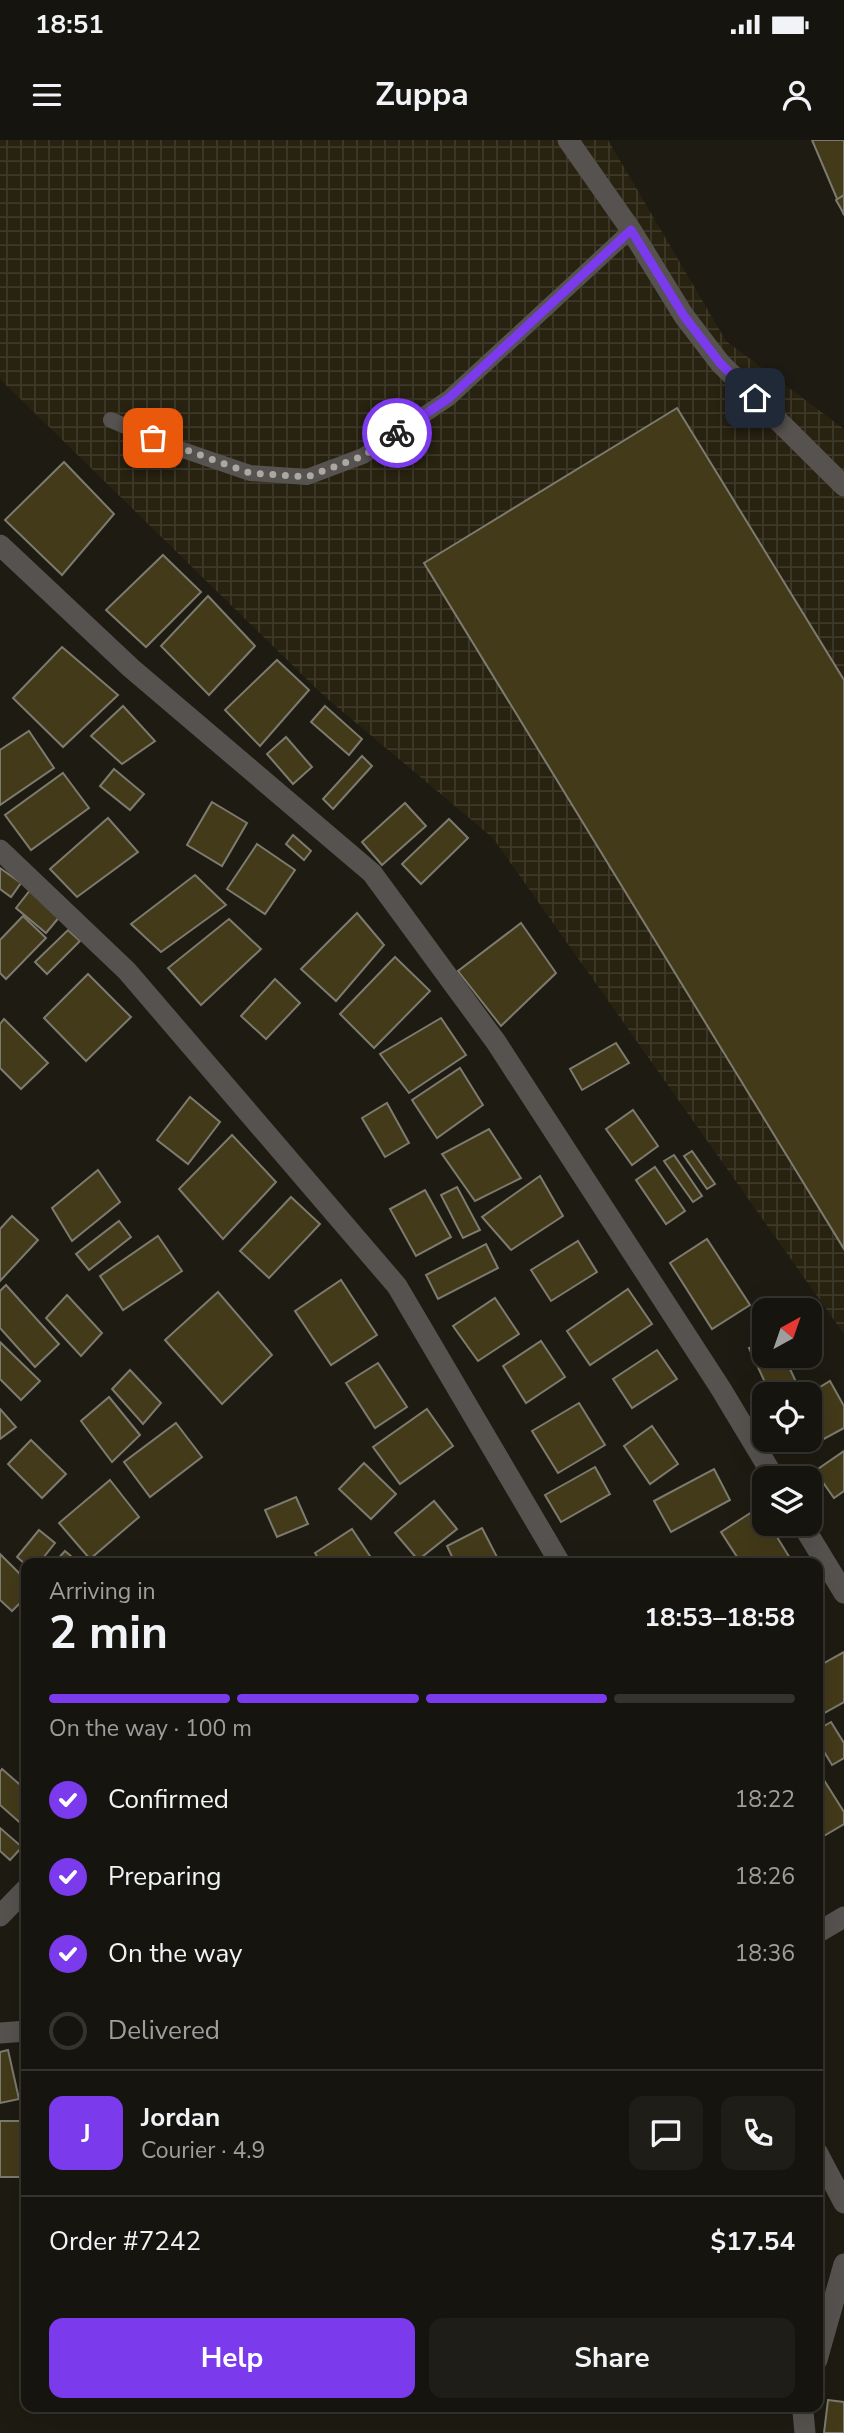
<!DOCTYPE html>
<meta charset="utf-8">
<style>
:root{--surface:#16140e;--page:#1f1d17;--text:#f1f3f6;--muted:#9e9e9e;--line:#35332e;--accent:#7c3aed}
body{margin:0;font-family:"Nunito Sans",sans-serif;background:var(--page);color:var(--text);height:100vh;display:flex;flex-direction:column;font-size:26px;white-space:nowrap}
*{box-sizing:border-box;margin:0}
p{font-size:23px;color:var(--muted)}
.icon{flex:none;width:38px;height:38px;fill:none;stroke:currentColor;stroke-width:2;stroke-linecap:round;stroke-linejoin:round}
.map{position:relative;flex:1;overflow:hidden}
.sheet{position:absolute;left:21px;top:1418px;width:802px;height:854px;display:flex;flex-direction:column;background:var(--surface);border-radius:14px;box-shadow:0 7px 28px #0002,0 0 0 2px var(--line)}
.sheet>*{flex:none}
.needle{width:46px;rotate:40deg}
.controls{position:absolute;left:752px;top:1158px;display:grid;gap:14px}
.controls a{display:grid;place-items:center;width:70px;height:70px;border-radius:14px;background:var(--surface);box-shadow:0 7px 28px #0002,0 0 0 2px var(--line);font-size:35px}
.pin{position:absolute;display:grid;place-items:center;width:60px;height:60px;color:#fff;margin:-30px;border-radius:14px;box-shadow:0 4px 10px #0006}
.courier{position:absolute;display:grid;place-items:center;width:70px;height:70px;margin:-35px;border:5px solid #7c3aed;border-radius:50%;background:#fff;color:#222;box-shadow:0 2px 9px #0007}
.head em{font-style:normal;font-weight:700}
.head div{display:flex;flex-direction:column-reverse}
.head{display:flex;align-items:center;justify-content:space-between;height:119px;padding:0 28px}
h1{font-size:46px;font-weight:700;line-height:52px}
.bar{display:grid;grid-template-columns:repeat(4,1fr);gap:10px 7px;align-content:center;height:84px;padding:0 28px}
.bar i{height:9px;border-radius:5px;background:var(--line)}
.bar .selected{background:var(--accent)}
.bar p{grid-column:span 4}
.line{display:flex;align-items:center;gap:18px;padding:0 28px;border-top:2px solid var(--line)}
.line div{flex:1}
.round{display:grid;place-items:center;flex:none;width:74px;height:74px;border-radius:14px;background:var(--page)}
ol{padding:0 28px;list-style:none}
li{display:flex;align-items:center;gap:21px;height:77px}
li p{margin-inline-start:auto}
li .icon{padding:7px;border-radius:50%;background:var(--accent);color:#fff;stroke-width:4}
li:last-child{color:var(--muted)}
li i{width:38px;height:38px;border:4px solid var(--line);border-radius:50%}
.primary-button{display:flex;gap:14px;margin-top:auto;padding:14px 28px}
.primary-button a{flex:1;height:80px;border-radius:14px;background:var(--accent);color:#fff;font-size:28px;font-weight:700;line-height:80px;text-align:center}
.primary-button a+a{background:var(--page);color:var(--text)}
.status{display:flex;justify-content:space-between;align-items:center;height:49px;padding:0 35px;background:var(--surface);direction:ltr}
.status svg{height:19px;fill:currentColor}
header{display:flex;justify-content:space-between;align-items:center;height:91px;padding:0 28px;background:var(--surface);font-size:32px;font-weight:700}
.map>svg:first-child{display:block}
.industrial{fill:url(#industrial-grid)}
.building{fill:#433a19;stroke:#7d7a6f;stroke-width:2}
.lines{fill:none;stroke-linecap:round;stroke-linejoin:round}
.service{stroke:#56524f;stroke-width:16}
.minor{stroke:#56524f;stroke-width:21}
.tertiary{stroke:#56524f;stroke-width:21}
.done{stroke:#aaa8a0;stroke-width:7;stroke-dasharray:0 12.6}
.route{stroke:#7c3aed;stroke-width:9}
</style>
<div class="status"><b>18:51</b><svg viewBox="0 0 49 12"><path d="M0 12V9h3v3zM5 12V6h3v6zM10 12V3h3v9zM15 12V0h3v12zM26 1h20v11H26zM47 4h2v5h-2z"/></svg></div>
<header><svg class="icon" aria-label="menu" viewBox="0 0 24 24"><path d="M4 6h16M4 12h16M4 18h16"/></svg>Zuppa<svg class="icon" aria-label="person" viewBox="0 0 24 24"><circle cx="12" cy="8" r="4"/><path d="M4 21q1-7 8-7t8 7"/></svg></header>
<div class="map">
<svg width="844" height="2293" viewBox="0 0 844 2293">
<defs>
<pattern id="industrial-grid" width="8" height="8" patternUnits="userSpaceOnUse" patternTransform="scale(1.75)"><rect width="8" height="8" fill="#282211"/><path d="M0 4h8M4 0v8" fill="none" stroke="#3d3828"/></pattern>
</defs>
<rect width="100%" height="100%" fill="#1e1b12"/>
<!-- industrial -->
<polygon class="industrial" points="0,0 608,0 726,201 844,289 844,1194 493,698 324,556 0,239"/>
<!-- building -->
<g class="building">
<polygon points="812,0 844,0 844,75"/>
<polygon points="844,55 844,74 836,60"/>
<polygon points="677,268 844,540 844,1109 424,423"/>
<polygon points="64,322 114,374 62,435 5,380"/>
<polygon points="163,415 201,452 146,507 106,470"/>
<polygon points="208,456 255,506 209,555 161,506"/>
<polygon points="62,507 118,555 63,607 13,558"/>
<polygon points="277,520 309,550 260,606 225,570"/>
<polygon points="123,566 155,601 122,624 91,596"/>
<polygon points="325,566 362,599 349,615 311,582"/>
<polygon points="29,591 54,628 0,665 0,610"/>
<polygon points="286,597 312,627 293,644 267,614"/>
<polygon points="362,616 372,626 333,669 323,659"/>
<polygon points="114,629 144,654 130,670 100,646"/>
<polygon points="63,633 89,668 31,710 5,675"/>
<polygon points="212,662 247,683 222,726 187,705"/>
<polygon points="405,663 426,686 382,725 362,702"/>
<polygon points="108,678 138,712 77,757 50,729"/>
<polygon points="449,679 468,698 421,744 402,724"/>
<polygon points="293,695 311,711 304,720 286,704"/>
<polygon points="257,704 295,730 265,774 227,749"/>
<polygon points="0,728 21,743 11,757 0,749"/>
<polygon points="195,735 226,765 161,812 131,784"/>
<polygon points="31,749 61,775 46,793 16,768"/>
<polygon points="357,773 384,805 336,861 301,829"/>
<polygon points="23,776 46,798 6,839 0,833 0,800"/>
<polygon points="229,779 261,809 201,865 168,828"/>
<polygon points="521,783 556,833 501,886 458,831"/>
<polygon points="68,790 80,801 47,834 35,822"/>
<polygon points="395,817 430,851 374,908 340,874"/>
<polygon points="88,834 131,877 86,921 44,878"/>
<polygon points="275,839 300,863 266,899 241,876"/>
<polygon points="441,878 466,915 409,953 380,914"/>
<polygon points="4,879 48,923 21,949 0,928 0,884"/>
<polygon points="616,903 629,923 582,950 570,929"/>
<polygon points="460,928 483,965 437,998 412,960"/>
<polygon points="190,957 220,982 188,1024 157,1000"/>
<polygon points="387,963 409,1003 385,1017 362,978"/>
<polygon points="633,970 658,1006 632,1025 606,989"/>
<polygon points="489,989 521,1038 475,1061 442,1014"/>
<polygon points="232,995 276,1042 223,1099 179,1049"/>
<polygon points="692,1011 715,1044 707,1049 684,1016"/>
<polygon points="674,1015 702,1056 693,1062 664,1021"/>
<polygon points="655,1027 685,1071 666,1084 636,1040"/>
<polygon points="98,1030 120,1062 72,1101 52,1068"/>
<polygon points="540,1036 563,1076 511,1110 482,1077"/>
<polygon points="457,1047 480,1090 463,1098 441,1055"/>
<polygon points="425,1050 451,1097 416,1116 390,1069"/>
<polygon points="291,1057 320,1084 269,1138 240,1111"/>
<polygon points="12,1076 38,1100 0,1141 0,1089"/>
<polygon points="119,1081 131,1097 89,1130 76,1114"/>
<polygon points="158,1096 182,1131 123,1170 100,1136"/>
<polygon points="707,1099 750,1165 712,1189 670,1123"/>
<polygon points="578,1101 597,1132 551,1161 531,1130"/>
<polygon points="486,1104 498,1128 438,1159 426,1135"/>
<polygon points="341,1140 377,1195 331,1225 295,1171"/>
<polygon points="6,1145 59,1204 35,1227 0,1188 0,1151"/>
<polygon points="628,1149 652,1184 590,1225 567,1191"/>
<polygon points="218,1152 272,1215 222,1264 165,1200"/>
<polygon points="67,1155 102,1193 81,1216 46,1178"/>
<polygon points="495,1158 519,1194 478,1221 453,1186"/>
<polygon points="541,1201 565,1237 526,1263 503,1226"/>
<polygon points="0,1202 40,1241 21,1260 0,1239"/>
<polygon points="765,1202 765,1216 784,1216 797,1244 771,1255 749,1208"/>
<polygon points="657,1210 677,1239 632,1268 613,1239"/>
<polygon points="378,1223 407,1267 375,1288 346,1243"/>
<polygon points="130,1230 161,1263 143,1284 112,1249"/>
<polygon points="830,1241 844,1266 844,1288 811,1306 808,1300 810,1300 810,1255 807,1255"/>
<polygon points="109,1257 140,1295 112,1322 81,1281"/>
<polygon points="579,1263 605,1305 558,1333 532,1291"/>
<polygon points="0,1269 16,1287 0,1299"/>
<polygon points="427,1269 453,1306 400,1344 373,1307"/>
<polygon points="176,1283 202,1317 150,1357 124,1322"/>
<polygon points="652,1286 678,1324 650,1344 624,1306"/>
<polygon points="31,1300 66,1334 42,1358 8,1324"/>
<polygon points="844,1311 844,1351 834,1358 815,1331"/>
<polygon points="364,1323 396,1354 371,1379 339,1349"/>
<polygon points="595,1327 610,1354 561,1382 545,1355"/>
<polygon points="714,1329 730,1360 671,1392 654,1361"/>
<polygon points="110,1340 139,1377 90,1419 59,1383"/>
<polygon points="296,1357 308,1384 277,1397 265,1370"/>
<polygon points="434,1361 457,1389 418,1420 395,1393"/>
<polygon points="758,1368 765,1378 765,1384 769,1384 793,1423 741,1423 721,1392"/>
<polygon points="482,1388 497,1417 486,1423 455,1423 447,1406"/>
<polygon points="352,1389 374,1422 321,1423 315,1413"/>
<polygon points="39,1390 55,1403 39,1423 26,1423 26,1425 17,1417"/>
<polygon points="65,1411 79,1423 54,1423"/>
<polygon points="0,1414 26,1440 26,1457 12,1471 0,1460"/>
<polygon points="844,1512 844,1562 817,1577 817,1527"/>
<polygon points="831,1582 844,1603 844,1618 832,1625 817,1600 817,1590"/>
<polygon points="2,1629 26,1650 26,1688 0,1665 0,1632"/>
<polygon points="817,1629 844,1672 844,1684 817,1700"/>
<polygon points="0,1688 22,1707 10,1720 0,1711"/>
<polygon points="8,1910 19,1959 0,1963 0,1912"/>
<polygon points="26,1910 26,1938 20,1911"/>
<polygon points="0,1981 24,1981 25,2037 0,2037"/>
<polygon points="828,2260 844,2262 844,2293 824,2293"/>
<rect x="704" y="2266" width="58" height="6"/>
</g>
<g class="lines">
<!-- service -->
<polyline class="service" points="111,280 174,307 250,333 307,337 363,316 449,258 631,90"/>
<!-- minor -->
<g class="minor">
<polyline points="0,405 131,528 372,733 496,902 721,1249 775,1339"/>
<polyline points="0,710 127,831 397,1146 560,1423"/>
<polyline points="802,1384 844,1453"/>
<polyline points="0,1776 26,1749"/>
<polyline points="817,1793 844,1777"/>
<polyline points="0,1893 26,1891"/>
<polyline points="817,2012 844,2063"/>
<polyline points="817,2220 844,2124"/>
<polyline points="804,2266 803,2272 805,2293"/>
</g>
<!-- tertiary -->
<polyline class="tertiary" points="568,0 631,90 684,176 720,223 844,346"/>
</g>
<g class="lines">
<!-- done -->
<polyline class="done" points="153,298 250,333 307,337 363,316 397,293"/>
<!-- route -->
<polyline class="route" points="397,293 449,258 631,90 684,176 720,223 755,258"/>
</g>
</svg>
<div class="controls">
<a><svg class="needle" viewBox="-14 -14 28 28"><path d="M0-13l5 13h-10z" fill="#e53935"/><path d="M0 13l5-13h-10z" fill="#9e9e9e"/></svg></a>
<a><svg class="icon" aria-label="locate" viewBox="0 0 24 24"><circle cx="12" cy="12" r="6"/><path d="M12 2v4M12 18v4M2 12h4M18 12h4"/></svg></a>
<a><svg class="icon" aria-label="layers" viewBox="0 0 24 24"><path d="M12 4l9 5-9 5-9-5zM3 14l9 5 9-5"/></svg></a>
</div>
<div class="pin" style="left:153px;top:298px;background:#ea580c"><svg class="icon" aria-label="bag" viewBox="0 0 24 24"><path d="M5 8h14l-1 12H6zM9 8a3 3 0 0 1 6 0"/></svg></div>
<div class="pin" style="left:755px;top:258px;background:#1f2937"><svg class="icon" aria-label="home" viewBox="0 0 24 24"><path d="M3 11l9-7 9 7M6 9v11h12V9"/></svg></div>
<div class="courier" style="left:397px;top:293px"><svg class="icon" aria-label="bike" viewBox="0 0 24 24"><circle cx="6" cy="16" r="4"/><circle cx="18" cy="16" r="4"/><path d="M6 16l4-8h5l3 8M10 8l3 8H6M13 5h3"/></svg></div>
<section class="sheet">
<div class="head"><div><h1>2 min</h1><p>Arriving in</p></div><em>18:53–18:58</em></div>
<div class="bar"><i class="selected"></i><i class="selected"></i><i class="selected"></i><i></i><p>On the way · 100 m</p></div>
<ol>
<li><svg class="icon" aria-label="check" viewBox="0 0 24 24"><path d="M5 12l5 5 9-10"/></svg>Confirmed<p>18:22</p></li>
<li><svg class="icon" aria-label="check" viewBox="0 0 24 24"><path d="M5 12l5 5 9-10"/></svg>Preparing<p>18:26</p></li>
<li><svg class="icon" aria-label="check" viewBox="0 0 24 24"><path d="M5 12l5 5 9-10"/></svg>On the way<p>18:36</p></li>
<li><i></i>Delivered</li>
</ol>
<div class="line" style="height:126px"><b class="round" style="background:var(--accent);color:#fff">J</b><div><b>Jordan</b><p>Courier · 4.9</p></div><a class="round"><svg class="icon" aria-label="chat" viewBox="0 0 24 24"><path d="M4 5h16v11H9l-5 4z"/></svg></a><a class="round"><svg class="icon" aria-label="phone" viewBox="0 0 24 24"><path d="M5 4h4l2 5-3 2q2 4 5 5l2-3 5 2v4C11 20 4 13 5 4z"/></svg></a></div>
<div class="line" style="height:91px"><div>Order #7242</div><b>$17.54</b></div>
<div class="primary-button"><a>Help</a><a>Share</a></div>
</section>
</div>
